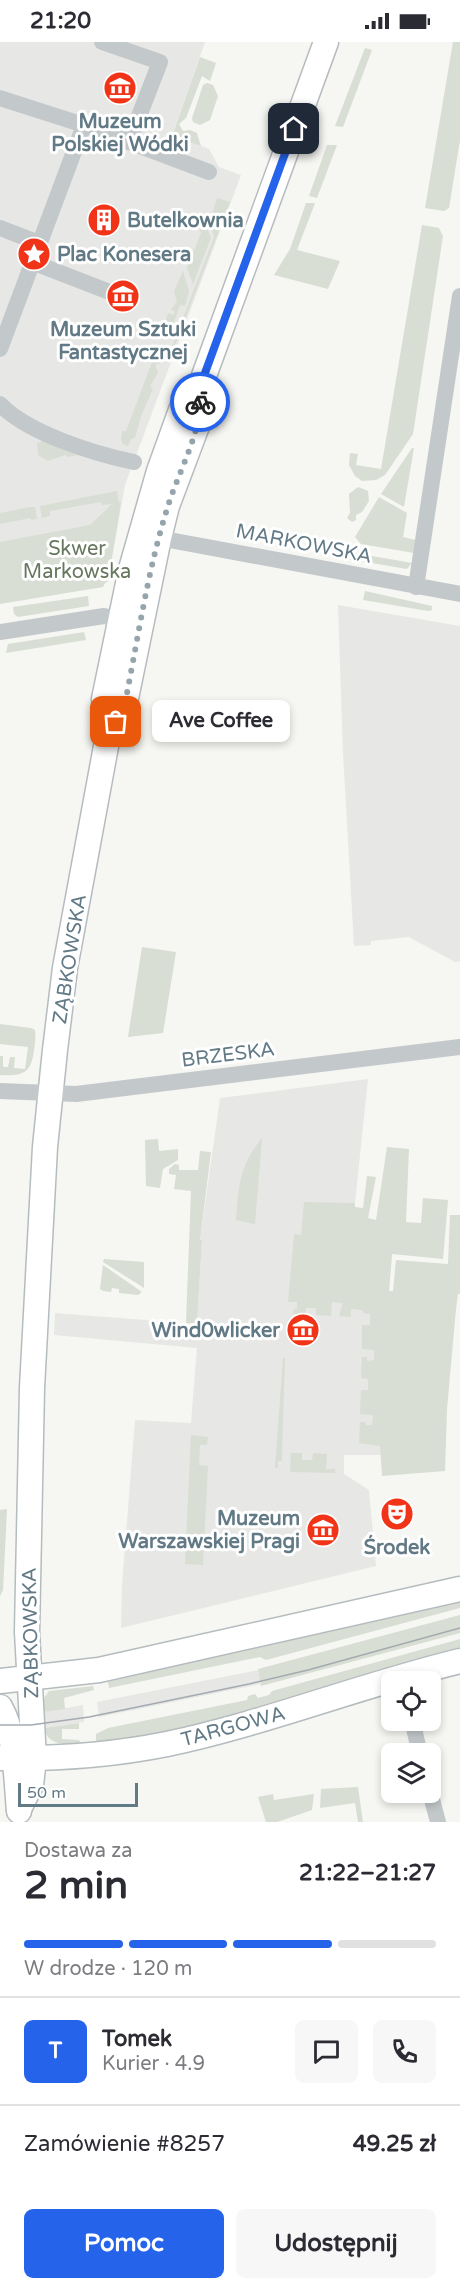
<!DOCTYPE html>
<html lang="pl">
<meta charset="utf-8">
<style>
:root{--surface:#fff;--page:#f7f7f7;--text:#2b2b33;--muted:#7c7c81;--line:#e1e1e2;--accent:#2563eb}
body{margin:0;font-family:"Varela Round",sans-serif;background:var(--page);color:var(--text);height:100vh;display:flex;flex-direction:column;font-size:22px;white-space:nowrap}
*{box-sizing:border-box;margin:0}
p{font-size:20px;color:var(--muted)}
.icon{flex:none;width:33px;height:33px;fill:none;stroke:currentColor;stroke-width:2;stroke-linecap:round;stroke-linejoin:round}
.map{position:relative;height:1780px;overflow:hidden}
.details{display:flex;flex-direction:column;background:var(--surface);flex:1}
.details>*{flex:none}
.tools{position:absolute;left:381px;top:1629px;display:grid;gap:12px}
.tools a{display:grid;place-items:center;width:60px;height:60px;border-radius:9px;background:var(--surface);box-shadow:0 3px 9px #0003;font-size:30px}
.scale{position:absolute;left:18px;bottom:15px;width:120px;box-sizing:border-box;padding-left:6px;border:3px solid #627a86;border-top:0;font-size:16px;line-height:21px;white-space:nowrap;color:#627a86;-webkit-text-stroke:4px #fff;paint-order:stroke}
.pin{position:absolute;display:grid;place-items:center;width:51px;height:51px;color:#fff;margin:-26px;border-radius:12px;box-shadow:0 3px 9px #0006}
.courier{position:absolute;display:grid;place-items:center;width:60px;height:60px;margin:-30px;border:4px solid #2563eb;border-radius:50%;background:#fff;color:#222;box-shadow:0 2px 8px #0007}
.bubble{position:absolute;height:42px;border-radius:9px;background:var(--surface);box-shadow:0 3px 9px #0003;font-size:20px;font-weight:800;line-height:42px;text-align:center}
.summary em{font-style:normal;font-weight:800}
.summary div{display:flex;flex-direction:column-reverse}
.summary{display:flex;align-items:center;justify-content:space-between;height:102px;padding:0 24px}
h1{font-size:39px;font-weight:800;line-height:45px}
.bar{display:grid;grid-template-columns:repeat(4,1fr);gap:9px 6px;align-content:center;height:72px;padding:0 24px}
.bar i{height:8px;border-radius:4px;background:var(--line)}
.bar .on{background:var(--accent)}
.bar p{grid-column:span 4}
.line{display:flex;align-items:center;gap:15px;padding:0 24px;border-top:2px solid var(--line)}
.line div{flex:1}
.round{display:grid;place-items:center;flex:none;width:63px;height:63px;border-radius:9px;background:var(--page)}
.cta{display:flex;gap:12px;margin-top:auto;padding:12px 24px}
.cta a{flex:1;height:69px;border-radius:9px;background:var(--accent);color:#fff;font-size:24px;font-weight:800;line-height:69px;text-align:center}
.cta a+a{background:var(--page);color:var(--text)}
.status{display:flex;justify-content:space-between;align-items:center;height:42px;padding:0 30px;background:var(--surface);direction:ltr}
.status svg{height:16px;fill:currentColor}
.map>svg:first-child{display:block}
.built{fill:#e7e7e5}
.green{fill:#d8ded3}
.lines{fill:none;stroke-linecap:round;stroke-linejoin:round}
.secondary-casing{stroke:#b5bcbf;stroke-width:27}
.street{stroke:#c3c8cb;stroke-width:16}
.secondary{stroke:#fff;stroke-width:24}
.tram{stroke:#a3abb0;stroke-width:1.5}
.done{stroke:#96a5ac;stroke-width:6;stroke-dasharray:0 10.8}
.route{stroke:#2563eb;stroke-width:8}
.labels{text-anchor:middle;stroke-width:6;stroke-linejoin:round;paint-order:stroke}
.poi-label{font-size:20px;font-weight:bold;fill:#627a86;stroke:#fff}
.street-label{font-size:20px;fill:#627a86;stroke:#fff}
.park-label{font-size:20px;fill:#66775e;stroke:#fff}
</style>
<div class="status"><b>21:20</b><svg viewBox="0 0 49 12"><path d="M0 12V9h3v3zM5 12V6h3v6zM10 12V3h3v9zM15 12V0h3v12zM26 1h20v11H26zM47 4h2v5h-2z"/></svg></div>
<div class="map">
<svg width="460" height="1780" viewBox="0 0 460 1780">
<rect width="100%" height="100%" fill="#f6f6f2"/>
<!-- built -->
<g class="built">
<polygon points="0,0 205,0 172,93 209,107 219,125 241,133 125,443 108,539 105,541 103,545 86,547 0,541"/>
<polygon points="338,563 460,584 460,919 455,920 409,895 371,899 371,903 354,904 343,711"/>
<polygon points="368,1037 355,1161 350,1189 392,1212 379,1363 381,1413 344,1413 344,1432 369,1448 376,1524 121,1586 122,1543 135,1378 191,1381 197,1306 54,1293 55,1271 197,1282 202,1198 200,1198 220,1056"/>
<polygon points="258,1628 261,1642 99,1675 97,1660"/>
<polygon points="83,1663 84,1680 44,1686 44,1670"/>
</g>
<!-- green -->
<g class="green">
<polygon points="453,0 460,0 460,98 449,166 444,169 425,166"/>
<polygon points="365,6 372,8 343,85 335,84"/>
<polygon points="200,15 216,21 210,39 202,34 186,76 179,82 183,89 190,88 197,91 201,104 172,94"/>
<polygon points="207,41 213,43 218,54 210,78 200,83 193,80 192,76 203,43"/>
<polygon points="327,103 337,103 317,156 309,154"/>
<polygon points="217,156 230,160 169,319 167,318 214,195 210,179"/>
<polygon points="306,161 315,161 297,208 340,219 328,247 274,233 290,207"/>
<polygon points="204,179 211,196 193,242 187,226 201,191 199,185 200,181"/>
<polygon points="422,183 439,186 443,194 413,392 385,433 376,438 362,439 355,434 349,423 350,411 358,412 356,423 381,427"/>
<polygon points="183,229 189,249 185,264 180,263 173,283 166,278 168,271 173,273 175,270 171,267 177,260 174,249"/>
<polygon points="154,315 160,321 155,323 158,331 150,344 153,347 141,374 135,396 131,397 128,404 123,402 121,398 122,389 126,389"/>
<polygon points="48,398 76,409 77,413 68,415 65,413 48,419 38,413 37,401"/>
<polygon points="412,406 414,406 404,465 381,452"/>
<polygon points="358,445 368,449 369,459 362,470 356,473 356,478 352,480 347,476 350,471 349,452"/>
<polygon points="117,449 119,460 121,460 108,539 105,541 103,545 0,562 0,500 90,483 112,462 102,463 101,460 50,469 50,474 42,476 40,464"/>
<polygon points="379,455 407,471 403,495 416,498 414,511 361,502 355,495"/>
<polygon points="30,465 35,465 37,477 31,478 30,476 0,482 0,471"/>
<polygon points="349,510 412,521 407,527 348,517"/>
<polygon points="365,549 432,564 432,568 428,569 363,558"/>
<polygon points="88,554 89,564 18,575 14,572 13,565"/>
<polygon points="84,590 86,598 6,611 8,602"/>
<polygon points="142,905 176,910 163,991 128,995"/>
<path d="M 0,982 L 31,986 L 35,988 C 36,995 35,1001 34,1008 C 31,1032 23,1034 0,1033 L 0,1014 L 3,1014 L 3,1025 L 8,1025 L 10,1015 L 15,1015 L 14,1026 L 25,1027 L 28,1005 L 0,1002 Z"/>
<path d="M 262,1096 L 255,1182 L 236,1178 C 239,1144 239,1124 262,1096 Z"/>
<polygon points="158,1097 159,1109 178,1107 178,1118 163,1127 160,1146 146,1144 145,1098"/>
<polygon points="387,1105 409,1107 406,1180 421,1181 423,1156 448,1158 443,1217 392,1212 389,1249 393,1249 396,1218 448,1222 450,1173 460,1173 460,1252 458,1252 456,1267 447,1367 445,1429 382,1434 380,1404 359,1401 360,1380 365,1380 366,1383 372,1383 373,1373 360,1372 361,1348 368,1348 368,1337 361,1336 362,1315 367,1315 367,1319 374,1318 374,1308 362,1307 362,1283 370,1283 370,1272 363,1271 362,1268 351,1267 351,1275 339,1274 343,1261 332,1260 331,1274 316,1273 316,1266 306,1266 305,1273 293,1272 294,1267 297,1267 297,1260 288,1260 294,1192 301,1193 304,1160 355,1161 355,1165 363,1166 367,1134 376,1135 368,1176 376,1178"/>
<polygon points="200,1109 211,1110 200,1198 202,1198 197,1282 186,1281 191,1149 174,1147 176,1133 169,1132 169,1127 175,1122 179,1123 179,1128 198,1128"/>
<polygon points="104,1217 144,1220 144,1246 103,1220"/>
<polygon points="103,1223 142,1250 138,1253 119,1251 119,1247 112,1246 111,1250 103,1249 100,1247"/>
<polygon points="283,1316 285,1316 282,1411 282,1419 278,1419 278,1426 275,1426"/>
<polygon points="191,1393 208,1395 207,1403 200,1403 199,1423 208,1424 203,1523 185,1522"/>
<polygon points="291,1411 302,1411 302,1418 312,1418 313,1411 327,1412 326,1427 335,1427 335,1431 290,1430"/>
<polygon points="7,1467 3,1548 0,1554 0,1468"/>
<polygon points="460,1557 460,1566 266,1618 260,1615 109,1646 108,1640"/>
<polygon points="460,1573 460,1591 261,1644 258,1627"/>
<path d="M 460,1597 L 460,1606 C 362,1630 267,1667 169,1689 C 145,1694 120,1697 96,1701 L 96,1692 L 108,1686 L 247,1658 L 248,1654 L 255,1652 L 258,1656 L 269,1653 L 272,1649 Z"/>
<polygon points="93,1644 94,1648 64,1656 65,1667 44,1670 44,1656 49,1649"/>
<path d="M 79,1681 L 79,1687 L 62,1687 L 62,1697 L 79,1698 L 82,1702 C 67,1702 48,1705 44,1686 Z"/>
<polygon points="358,1745 363,1780 358,1780 355,1761 320,1766 321,1747"/>
<polygon points="273,1752 274,1758 314,1752 312,1768 277,1780 266,1780 258,1755"/>
</g>
<g class="lines">
<defs>
<g id="secondary">
<polyline points="108,697 125,661 159,496 167,464 200,376 201,342"/>
<polyline points="0,1639 99,1628 460,1547"/>
<path d="M 0,1665 C 16,1692 16,1737 19,1769"/>
<path d="M 0,1716 C 56,1717 112,1713 167,1702 C 266,1681 361,1643 460,1619"/>
<polyline points="19,1767 31,1743 34,1717 27,1590 32,1346 45,1105 55,1008 65,926 107,699 104,657 131,527 159,429 181,368 201,342 326,0"/>
</g>
</defs>
<!-- secondary casing -->
<use href="#secondary" class="secondary-casing"/>
<!-- street -->
<g class="street">
<polyline points="102,0 160,20 129,100"/>
<polyline points="0,56 84,83 209,130"/>
<polyline points="0,186 39,201"/>
<polyline points="32,220 107,249"/>
<polyline points="0,307 84,83"/>
<path d="M 0,362 C 27,391 95,412 134,420"/>
<polyline points="148,494 460,552"/>
<polyline points="416,545 460,254"/>
<polyline points="0,590 104,574 129,579"/>
<polyline points="0,1049 76,1052 460,1005"/>
<polyline points="412,1678 420,1712"/>
<polyline points="430,1750 438,1780"/>
</g>
<!-- secondary -->
<use href="#secondary" class="secondary"/>
<!-- tram -->
<polyline class="tram" points="0,1683 31,1683 89,1675 249,1642 308,1628 460,1586"/>
</g>
<g class="lines">
<!-- done -->
<path class="done" d="M 116,680 L 125,661 C 138,597 148,526 168,464 C 178,431 200,393 200,360"/>
<!-- route -->
<polyline class="route" points="200,360 201,342 294,87"/>
</g>
<!-- icons -->
<defs>
<symbol id="museum-disc" viewBox="-11 -11 22 22"><circle r="9.5" fill="#f13317" stroke="#fff"/><path d="M0-6L6-3V-2H-6V-3ZM-5-1h2V3h-2ZM-1-1h2V3h-2ZM3-1h2V3H3ZM-6 4H6V6H-6Z" fill="#fff"/></symbol>
<symbol id="building-disc" viewBox="-11 -11 22 22"><circle r="9.5" fill="#f13317" stroke="#fff"/><path d="M-4-6H4V6H1V3H-1V6H-4ZM-2.5-4.3h1.7v1.8h-1.7ZM.8-4.3h1.7v1.8H.8ZM-2.5-1h1.7V.8h-1.7ZM.8-1h1.7V.8H.8Z" fill="#fff"/></symbol>
<symbol id="sight-disc" viewBox="-11 -11 22 22"><circle r="9.5" fill="#f13317" stroke="#fff"/><path d="M0-6L1.8-2.2L6-1.7L2.9 1.2L3.7 5.4L0 3.3L-3.7 5.4L-2.9 1.2L-6-1.7L-1.8-2.2Z" fill="#fff"/></symbol>
<symbol id="theatre-disc" viewBox="-11 -11 22 22"><circle r="9.5" fill="#f13317" stroke="#fff"/><path d="M-5-5.5Q0-4 5-5.5V0Q5 5 0 6Q-5 5-5 0ZM-3.3-2.5H-1v1.5H-3.3ZM1-2.5H3.3v1.5H1ZM-2.8 1Q0 5.5 2.8 1Z" fill="#fff"/></symbol>
</defs>
<g fill-rule="evenodd">
<use href="#museum-disc" x="101" y="27" width="38" height="38"/>
<use href="#building-disc" x="85" y="159" width="38" height="38"/>
<use href="#sight-disc" x="15" y="193" width="38" height="38"/>
<use href="#museum-disc" x="104" y="235" width="38" height="38"/>
<use href="#museum-disc" x="284" y="1269" width="38" height="38"/>
<use href="#theatre-disc" x="378" y="1453" width="38" height="38"/>
<use href="#museum-disc" x="304" y="1469" width="38" height="38"/>
</g>
<g class="labels">
<!-- poi labels -->
<g class="poi-label">
<text x="120" y="86">Muzeum<tspan x="120" dy="23">Polskiej Wódki</tspan></text>
<text x="127" y="185" text-anchor="start">Butelkownia</text>
<text x="57" y="219" text-anchor="start">Plac Konesera</text>
<text x="123" y="294">Muzeum Sztuki<tspan x="123" dy="23">Fantastycznej</tspan></text>
<text x="280" y="1295" text-anchor="end">Wind0wlicker</text>
<text x="300" y="1483" text-anchor="end">Muzeum<tspan x="300" dy="23">Warszawskiej Pragi</tspan></text>
<text x="397" y="1512">Środek</text>
</g>
<!-- street labels -->
<g class="street-label">
<text transform="translate(304 501) rotate(11)" y="7">MARKOWSKA</text>
<text transform="translate(69 917) rotate(-81)" y="7">ZĄBKOWSKA</text>
<text transform="translate(228 1012) rotate(-7)" y="7">BRZESKA</text>
<text transform="translate(30 1591) rotate(-91)" y="7">ZĄBKOWSKA</text>
<text transform="translate(233 1684) rotate(-15)" y="7">TARGOWA</text>
</g>
<!-- park labels -->
<g class="park-label">
<text x="77" y="513">Skwer<tspan x="77" dy="23">Markowska</tspan></text>
</g>
</g>
</svg>
<div class="tools">
<a><svg class="icon" aria-label="locate" viewBox="0 0 24 24"><circle cx="12" cy="12" r="6"/><path d="M12 2v4M12 18v4M2 12h4M18 12h4"/></svg></a>
<a><svg class="icon" aria-label="layers" viewBox="0 0 24 24"><path d="M12 4l9 5-9 5-9-5zM3 14l9 5 9-5"/></svg></a>
</div>
<div class="scale">50 m</div>
<div class="pin" style="left:116px;top:680px;background:#ea580c"><svg class="icon" aria-label="bag" viewBox="0 0 24 24"><path d="M5 8h14l-1 12H6zM9 8a3 3 0 0 1 6 0"/></svg></div>
<div class="pin" style="left:294px;top:87px;background:#1f2937"><svg class="icon" aria-label="home" viewBox="0 0 24 24"><path d="M3 11l9-7 9 7M6 9v11h12V9"/></svg></div>
<div class="courier" style="left:200px;top:360px"><svg class="icon" aria-label="bike" viewBox="0 0 24 24"><circle cx="6" cy="16" r="4"/><circle cx="18" cy="16" r="4"/><path d="M6 16l4-8h5l3 8M10 8l3 8H6M13 5h3"/></svg></div>
<div class="bubble" style="left:152px;top:658px;width:138px">Ave Coffee</div>
</div>
<section class="details">
<div class="summary"><div><h1>2 min</h1><p>Dostawa za</p></div><em>21:22–21:27</em></div>
<div class="bar"><i class="on"></i><i class="on"></i><i class="on"></i><i></i><p>W drodze · 120 m</p></div>
<div class="line" style="height:108px"><b class="round" style="background:var(--accent);color:#fff">T</b><div><b>Tomek</b><p>Kurier · 4.9</p></div><a class="round"><svg class="icon" aria-label="chat" viewBox="0 0 24 24"><path d="M4 5h16v11H9l-5 4z"/></svg></a><a class="round"><svg class="icon" aria-label="phone" viewBox="0 0 24 24"><path d="M5 4h4l2 5-3 2q2 4 5 5l2-3 5 2v4C11 20 4 13 5 4z"/></svg></a></div>
<div class="line" style="height:78px"><div>Zamówienie #8257</div><b>49.25 zł</b></div>
<div class="cta"><a>Pomoc</a><a>Udostępnij</a></div>
</section>
